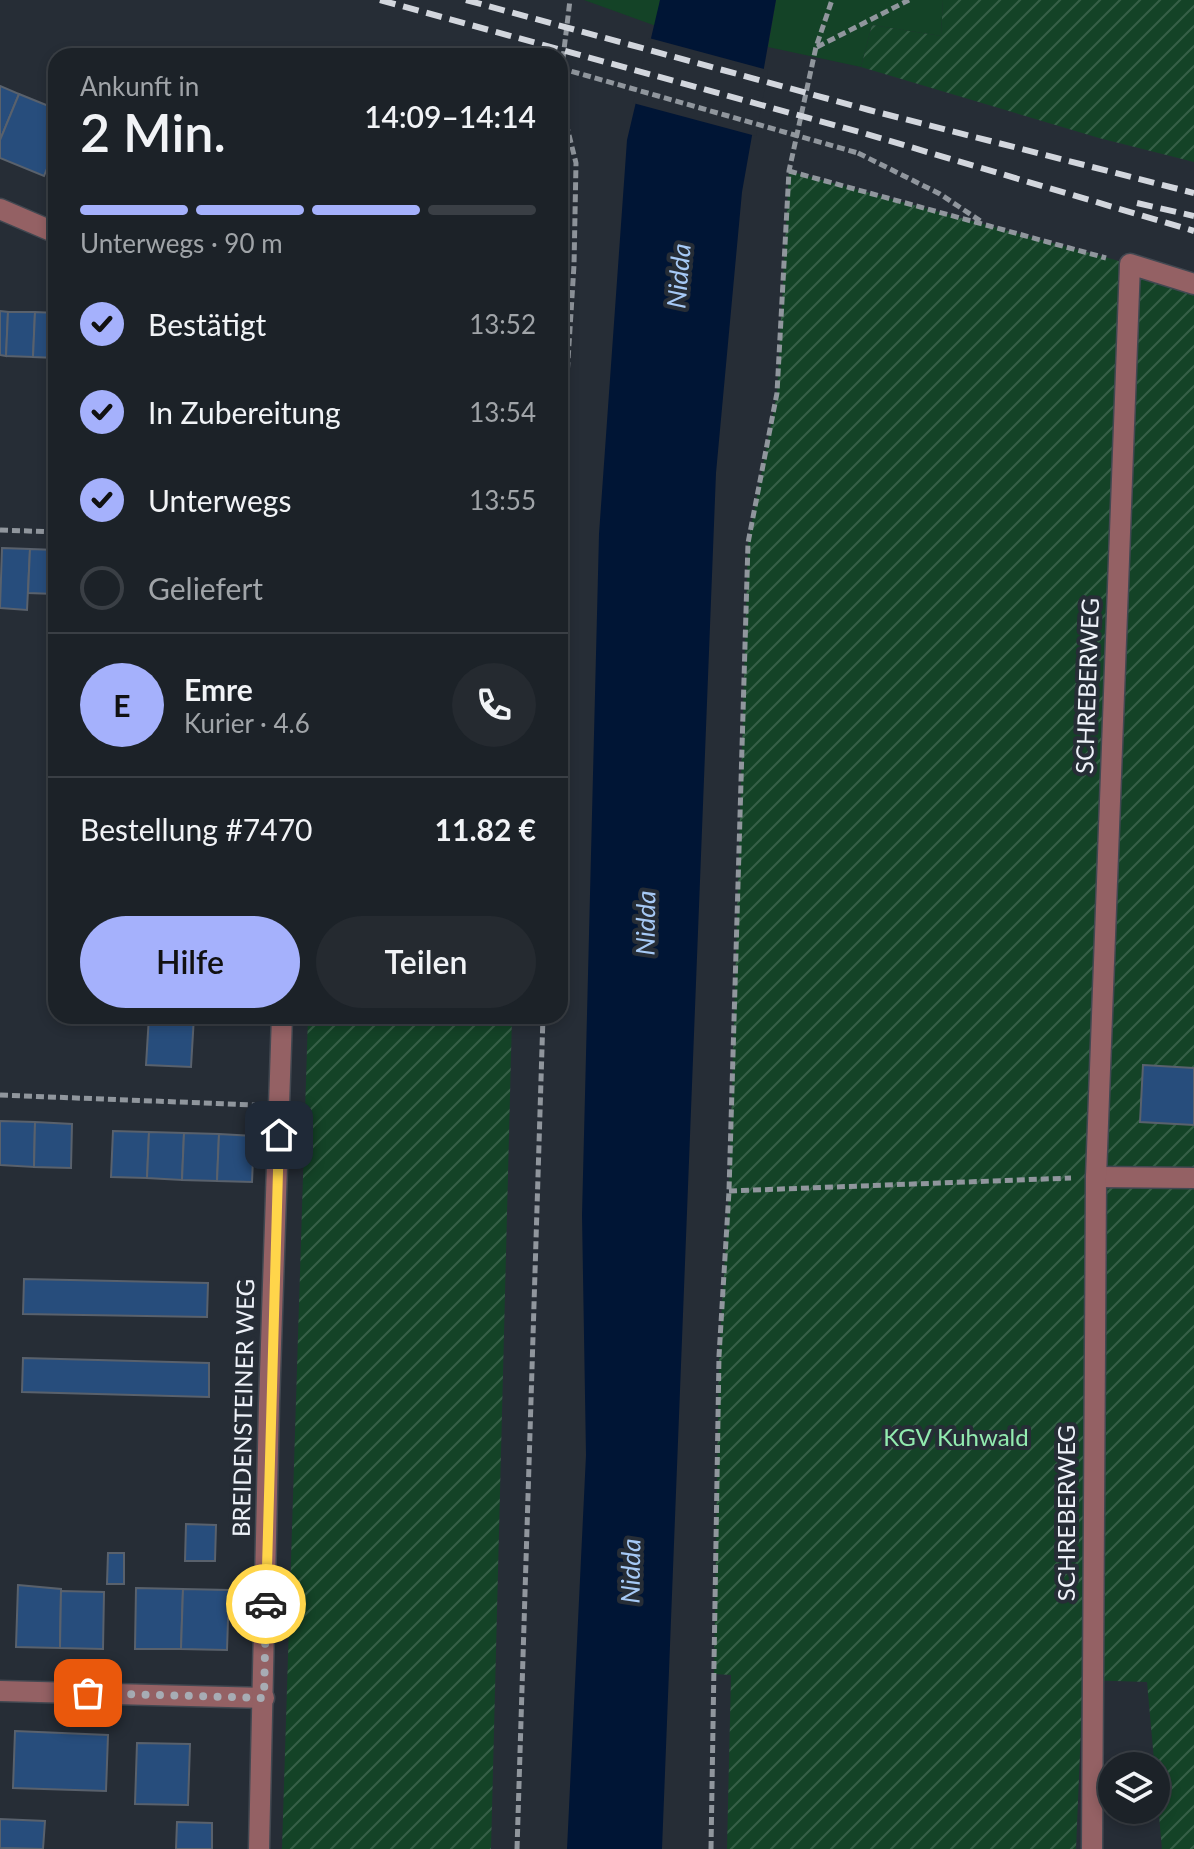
<!DOCTYPE html>
<html lang="de">
<meta charset="utf-8">
<style>
:root{--surface:#1c2228;--page:#252a30;--text:#f1f3f6;--muted:#a0a4a8;--line:#3a3f45;--accent:#a5b1fc}
body{margin:0;font-family:Lato,sans-serif;background:var(--page);color:var(--text);height:100vh;display:flex;flex-direction:column;font-size:30px;white-space:nowrap}
*{box-sizing:border-box;margin:0}
p{font-size:26px;color:var(--muted)}
.icon{flex:none;width:44px;height:44px;fill:none;stroke:currentColor;stroke-width:2;stroke-linecap:round;stroke-linejoin:round}
.map{position:relative;flex:1;overflow:hidden}
.details{position:absolute;left:48px;top:48px;width:520px;height:976px;display:flex;flex-direction:column;background:var(--surface);border-radius:24px;box-shadow:0 4px 12px #0003,0 0 0 2px var(--line)}
.details>*{flex:none}
.controls{position:absolute;left:1098px;top:1752px;display:grid;gap:16px}
.controls a{display:grid;place-items:center;width:72px;height:72px;border-radius:50%;background:var(--surface);box-shadow:0 4px 12px #0003,0 0 0 2px var(--line);font-size:40px}
.pin{position:absolute;display:grid;place-items:center;width:68px;height:68px;color:#fff;margin:-34px;border-radius:16px;box-shadow:0 4px 12px #0006}
.courier{position:absolute;display:grid;place-items:center;width:80px;height:80px;margin:-40px;border:6px solid #ffd54a;border-radius:50%;background:#fff;color:#222;box-shadow:0 2px 10px #0007}
.headline em{font-style:normal;font-weight:600}
.headline div{display:flex;flex-direction:column-reverse}
.headline{display:flex;align-items:center;justify-content:space-between;height:136px;padding:0 32px}
h1{font-size:52px;font-weight:600;line-height:60px}
.bar{display:grid;grid-template-columns:repeat(4,1fr);gap:12px 8px;align-content:center;height:96px;padding:0 32px}
.bar i{height:10px;border-radius:6px;background:var(--line)}
.bar .on{background:var(--accent)}
.bar p{grid-column:span 4}
.line{display:flex;align-items:center;gap:20px;padding:0 32px;border-top:2px solid var(--line)}
.line div{flex:1}
.round{display:grid;place-items:center;flex:none;width:84px;height:84px;border-radius:42px;background:var(--page)}
ol{padding:0 32px;list-style:none}
li{display:flex;align-items:center;gap:24px;height:88px}
li p{margin-inline-start:auto}
li .icon{padding:8px;border-radius:50%;background:var(--accent);color:#111;stroke-width:4}
li:last-child{color:var(--muted)}
li i{width:44px;height:44px;border:4px solid var(--line);border-radius:50%}
.button{display:flex;gap:16px;margin-top:auto;padding:16px 32px}
.button a{flex:1;height:92px;border-radius:48px;background:var(--accent);color:#111;font-size:32px;font-weight:600;line-height:92px;text-align:center}
.button a+a{background:var(--page);color:var(--text)}
.map>svg:first-child{display:block}
.park{fill:#144327}
.garden{fill:url(#garden-furrows)}
.water{fill:#001535}
.pier{fill:#262d36}
.building{fill:#274d7c;stroke:#59616c;stroke-width:2}
.lines{fill:none;stroke-linecap:round;stroke-linejoin:round}
.minor-casing{stroke:#424851;stroke-width:23}
.path{stroke:#90969d;stroke-width:5;stroke-dasharray:8 4;stroke-linecap:butt}
.minor{stroke:#946164;stroke-width:20}
.rail{stroke:#d2d6dd;stroke-width:6;stroke-dasharray:16 8;stroke-linecap:butt}
.path-bridge{stroke:#90969d;stroke-width:5;stroke-dasharray:8 4;stroke-linecap:butt}
.done{stroke:#a7acb4;stroke-width:8;stroke-dasharray:0 14.4}
.route{stroke:#ffd54a;stroke-width:10}
.labels{text-anchor:middle;stroke-width:8;stroke-linejoin:round;paint-order:stroke}
.street-label{font-size:24px;fill:#edf1f8;stroke:#262d36}
.park-label{font-size:24px;fill:#92ebaf;stroke:#262d36}
.water-label{font-size:26px;font-style:italic;fill:#a6c9f5;stroke:#262d36}
</style>
<div class="map">
<svg width="1194" height="1849" viewBox="0 0 1194 1849">
<defs>
<pattern id="garden-furrows" width="10" height="10" patternUnits="userSpaceOnUse" patternTransform="scale(2)"><rect width="10" height="10" fill="#144327"/><path d="M-1 1l2-2M0 10L10 0M9 11l2-2" fill="none" stroke="#365f47"/></pattern>
</defs>
<rect width="100%" height="100%" fill="#262d36"/>
<!-- park -->
<g class="park">
<polygon points="584,0 660,0 656,26"/>
<polygon points="776,0 943,0 941,36 872,25 861,67 768,47"/>
</g>
<!-- garden -->
<g class="garden">
<polygon points="943,0 1194,0 1194,162 1099,138 861,67 872,25 941,36"/>
<polygon points="789,171 1130,264 1194,284 1194,1849 1162,1849 1147,1682 1083,1680 1076,1849 727,1849 731,1675 714,1674 719,1356 729,1191 748,543 777,393"/>
<polygon points="308,1016 512,1016 491,1849 282,1849"/>
</g>
<!-- water -->
<polygon class="water" points="660,0 776,0 742,192 716,473 662,1849 567,1849 586,1455 582,1215 599,534 627,140"/>
<!-- pier -->
<polygon class="pier" points="649,38 768,70 756,136 633,103"/>
<!-- building -->
<g class="building">
<polygon points="0,86 19,94 0,140"/>
<polygon points="19,94 56,109 56,146 44,176 0,158 0,140"/>
<polygon points="0,311 8,312 6,356 0,355"/>
<polygon points="8,312 35,312 33,357 6,356"/>
<polygon points="35,312 56,313 56,358 33,357"/>
<polygon points="2,548 30,549 27,610 0,608"/>
<polygon points="30,549 56,550 55,594 28,593"/>
<polygon points="149,1016 194,1016 191,1067 146,1065"/>
<polygon points="1143,1065 1194,1068 1194,1125 1140,1122"/>
<polygon points="0,1121 35,1122 34,1167 0,1165"/>
<polygon points="35,1122 72,1124 71,1168 34,1167"/>
<polygon points="113,1131 149,1132 147,1178 111,1177"/>
<polygon points="149,1132 184,1133 182,1180 147,1178"/>
<polygon points="184,1133 219,1134 217,1181 182,1180"/>
<polygon points="219,1134 254,1136 252,1182 217,1181"/>
<polygon points="24,1279 208,1283 207,1317 23,1314"/>
<polygon points="23,1358 209,1363 209,1397 22,1392"/>
<polygon points="186,1524 216,1525 215,1561 185,1561"/>
<polygon points="108,1553 124,1553 124,1584 107,1584"/>
<polygon points="18,1585 61,1589 60,1648 16,1647"/>
<polygon points="136,1588 183,1589 181,1649 135,1649"/>
<polygon points="183,1589 229,1590 227,1650 181,1649"/>
<polygon points="61,1591 104,1592 103,1649 60,1648"/>
<polygon points="15,1731 108,1735 106,1791 13,1788"/>
<polygon points="137,1743 190,1744 188,1805 135,1804"/>
<polygon points="0,1819 45,1821 43,1849 0,1848"/>
<polygon points="177,1822 212,1823 212,1849 176,1849"/>
</g>
<g class="lines">
<defs>
<g id="minor">
<polyline points="0,209 56,233"/>
<polyline points="1096,1177 1194,1178"/>
<polyline points="0,1691 264,1698"/>
<polyline points="259,1849 269,1404 282,1016"/>
<polyline points="1092,1849 1096,1177 1130,264 1194,284"/>
</g>
</defs>
<!-- minor casing -->
<use href="#minor" class="minor-casing"/>
<!-- path -->
<g class="path">
<polyline points="817,47 909,0"/>
<polyline points="458,56 464,54 489,56"/>
<polyline points="560,83 570,0"/>
<polyline points="560,113 567,127 576,163 574,265 560,488"/>
<polyline points="858,153 940,194 982,222"/>
<polyline points="789,171 1106,258"/>
<polyline points="0,530 56,532"/>
<polyline points="0,1095 255,1105"/>
<polyline points="729,1191 1071,1178"/>
<polyline points="517,1849 543,1016"/>
<polyline points="711,1849 719,1356 729,1191 748,543 777,393 789,171 816,47 832,0"/>
</g>
<!-- minor -->
<use href="#minor" class="minor"/>
<!-- rail -->
<g class="rail">
<polyline points="380,0 863,133 1194,231"/>
<polyline points="466,0 869,110 1194,193"/>
<polyline points="1137,203 1194,216"/>
</g>
<!-- path-bridge -->
<polyline class="path-bridge" points="560,68 858,153"/>
</g>
<g class="lines">
<!-- done -->
<polyline class="done" points="88,1693 264,1698 266,1604"/>
<!-- route -->
<polyline class="route" points="266,1604 279,1135"/>
</g>
<g class="labels">
<!-- street labels -->
<g class="street-label">
<text transform="translate(1088 686) rotate(-88)" y="8">SCHREBERWEG</text>
<text transform="translate(244 1408) rotate(-89)" y="8">BREIDENSTEINER WEG</text>
<text transform="translate(1067 1513) rotate(-90)" y="8">SCHREBERWEG</text>
</g>
<!-- park labels -->
<g class="park-label">
<text x="956" y="1446">KGV Kuhwald</text>
</g>
<!-- water labels -->
<g class="water-label">
<text transform="translate(679 276) rotate(-85)" y="9">Nidda</text>
<text transform="translate(646 923) rotate(-89)" y="9">Nidda</text>
<text transform="translate(631 1571) rotate(-89)" y="9">Nidda</text>
</g>
</g>
</svg>
<div class="controls">
<a><svg class="icon" aria-label="layers" viewBox="0 0 24 24"><path d="M12 4l9 5-9 5-9-5zM3 14l9 5 9-5"/></svg></a>
</div>
<div class="pin" style="left:88px;top:1693px;background:#ea580c"><svg class="icon" aria-label="bag" viewBox="0 0 24 24"><path d="M5 8h14l-1 12H6zM9 8a3 3 0 0 1 6 0"/></svg></div>
<div class="pin" style="left:279px;top:1135px;background:#1f2937"><svg class="icon" aria-label="home" viewBox="0 0 24 24"><path d="M3 11l9-7 9 7M6 9v11h12V9"/></svg></div>
<div class="courier" style="left:266px;top:1604px"><svg class="icon" aria-label="car" viewBox="0 0 24 24"><path d="M5 17H2v-5l4-1 3-4h7l3 4 3 1v5h-3M9 17h6M6 11h13"/><circle cx="7" cy="17" r="2"/><circle cx="17" cy="17" r="2"/></svg></div>
<section class="details">
<div class="headline"><div><h1>2 Min.</h1><p>Ankunft in</p></div><em>14:09–14:14</em></div>
<div class="bar"><i class="on"></i><i class="on"></i><i class="on"></i><i></i><p>Unterwegs · 90 m</p></div>
<ol>
<li><svg class="icon" aria-label="check" viewBox="0 0 24 24"><path d="M5 12l5 5 9-10"/></svg>Bestätigt<p>13:52</p></li>
<li><svg class="icon" aria-label="check" viewBox="0 0 24 24"><path d="M5 12l5 5 9-10"/></svg>In Zubereitung<p>13:54</p></li>
<li><svg class="icon" aria-label="check" viewBox="0 0 24 24"><path d="M5 12l5 5 9-10"/></svg>Unterwegs<p>13:55</p></li>
<li><i></i>Geliefert</li>
</ol>
<div class="line" style="height:144px"><b class="round" style="background:var(--accent);color:#111">E</b><div><b>Emre</b><p>Kurier · 4.6</p></div><a class="round"><svg class="icon" aria-label="phone" viewBox="0 0 24 24"><path d="M5 4h4l2 5-3 2q2 4 5 5l2-3 5 2v4C11 20 4 13 5 4z"/></svg></a></div>
<div class="line" style="height:104px"><div>Bestellung #7470</div><b>11.82 €</b></div>
<div class="button"><a>Hilfe</a><a>Teilen</a></div>
</section>
</div>
